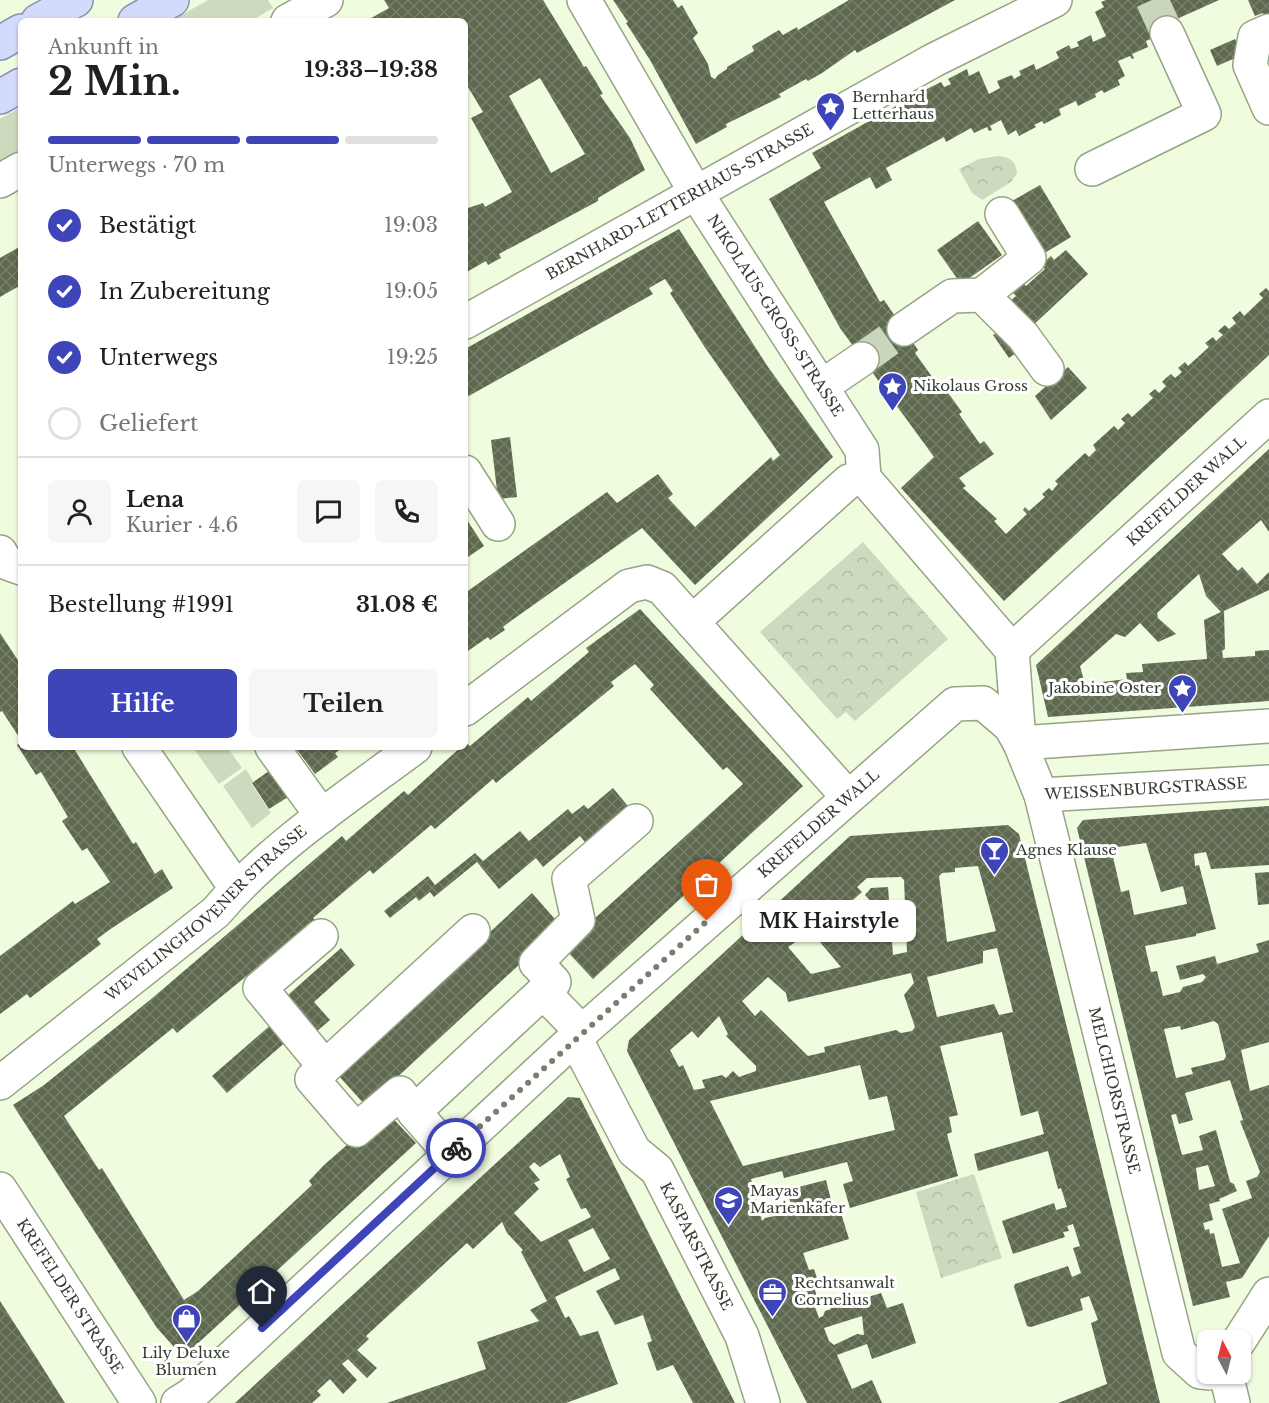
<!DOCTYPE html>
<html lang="de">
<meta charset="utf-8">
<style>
:root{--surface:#fff;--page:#f6f6f6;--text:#202124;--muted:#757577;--line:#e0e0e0;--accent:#3d45b9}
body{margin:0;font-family:"Libre Baskerville",serif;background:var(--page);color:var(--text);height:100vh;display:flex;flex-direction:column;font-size:22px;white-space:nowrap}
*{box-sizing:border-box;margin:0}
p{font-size:20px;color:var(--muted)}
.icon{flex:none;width:33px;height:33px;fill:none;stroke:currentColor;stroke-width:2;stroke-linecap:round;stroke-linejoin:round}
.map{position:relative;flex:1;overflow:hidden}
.drawer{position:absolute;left:18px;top:18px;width:450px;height:732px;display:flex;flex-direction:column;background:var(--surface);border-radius:9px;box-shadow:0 2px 4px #0004}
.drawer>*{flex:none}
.needle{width:39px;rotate:353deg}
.tools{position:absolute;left:1197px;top:1330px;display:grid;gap:12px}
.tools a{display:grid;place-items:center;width:54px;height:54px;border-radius:9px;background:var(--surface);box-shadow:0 2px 4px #0004;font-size:30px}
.pin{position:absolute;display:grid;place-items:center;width:51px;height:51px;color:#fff;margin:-62px -26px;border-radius:50% 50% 50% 0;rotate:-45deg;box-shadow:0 0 6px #0007}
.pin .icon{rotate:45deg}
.courier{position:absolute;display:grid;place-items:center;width:60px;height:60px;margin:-30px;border:4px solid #3d45b9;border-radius:50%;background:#fff;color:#222;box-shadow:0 2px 8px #0007}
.bubble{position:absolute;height:42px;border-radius:9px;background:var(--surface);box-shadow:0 2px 4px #0004;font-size:20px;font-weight:700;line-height:42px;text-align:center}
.overview em{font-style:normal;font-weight:700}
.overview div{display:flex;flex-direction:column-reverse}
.overview{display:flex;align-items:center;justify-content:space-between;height:102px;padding:0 30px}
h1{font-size:39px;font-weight:700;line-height:45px}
.bar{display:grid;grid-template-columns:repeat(4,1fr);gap:9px 6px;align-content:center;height:72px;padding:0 30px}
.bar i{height:8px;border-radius:4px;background:var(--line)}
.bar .selected{background:var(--accent)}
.bar p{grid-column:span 4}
.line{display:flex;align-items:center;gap:15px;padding:0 30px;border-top:2px solid var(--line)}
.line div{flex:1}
.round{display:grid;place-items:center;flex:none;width:63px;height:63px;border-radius:9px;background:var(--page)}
ol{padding:0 30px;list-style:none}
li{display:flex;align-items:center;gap:18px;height:66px}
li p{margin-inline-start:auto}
li .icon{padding:6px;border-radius:50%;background:var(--accent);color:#fff;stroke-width:4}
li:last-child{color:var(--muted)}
li i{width:33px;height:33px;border:3px solid var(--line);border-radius:50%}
.button{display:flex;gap:12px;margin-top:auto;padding:12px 30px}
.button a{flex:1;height:69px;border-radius:9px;background:var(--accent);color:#fff;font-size:24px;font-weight:700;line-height:69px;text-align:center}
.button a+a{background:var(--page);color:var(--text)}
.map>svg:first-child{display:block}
.grass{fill:#cedabd}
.park{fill:url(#park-crowns)}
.building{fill:url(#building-cross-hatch);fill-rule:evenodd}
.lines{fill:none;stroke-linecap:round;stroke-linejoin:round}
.minor-tunnel{stroke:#cad6bb;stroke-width:33;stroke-dasharray:33 16;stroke-linecap:butt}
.minor-casing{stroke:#97a387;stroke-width:36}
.major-casing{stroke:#8993b2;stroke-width:36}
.minor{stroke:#fff;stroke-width:33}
.major{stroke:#d3dafb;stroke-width:33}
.done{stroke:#777f6e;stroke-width:6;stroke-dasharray:0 10.8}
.route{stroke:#3d45b9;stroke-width:8}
.labels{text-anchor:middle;stroke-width:6;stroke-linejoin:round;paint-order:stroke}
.poi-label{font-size:15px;fill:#373c31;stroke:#fff;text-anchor:start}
.street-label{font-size:15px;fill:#373c31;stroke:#fff}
</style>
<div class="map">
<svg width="1269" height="1403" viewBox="0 0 1269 1403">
<defs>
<pattern id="park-crowns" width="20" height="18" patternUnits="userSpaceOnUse" patternTransform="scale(1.5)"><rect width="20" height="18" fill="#cedabd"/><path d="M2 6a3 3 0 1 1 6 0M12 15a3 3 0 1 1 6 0" fill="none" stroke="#b2bca3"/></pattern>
<pattern id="building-cross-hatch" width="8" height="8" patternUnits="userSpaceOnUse" patternTransform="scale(1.5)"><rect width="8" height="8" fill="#5e694f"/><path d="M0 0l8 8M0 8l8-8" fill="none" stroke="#77806c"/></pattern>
</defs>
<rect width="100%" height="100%" fill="#effcde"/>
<!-- grass -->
<g class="grass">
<polygon points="208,0 268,0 273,8 251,21 171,21"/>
<polygon points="21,107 21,151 0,162 0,119"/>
<polygon points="197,747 227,747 242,768 219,784 194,749"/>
<polygon points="246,769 253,781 251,783 271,813 252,828 223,786"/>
</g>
<!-- park -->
<g class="park">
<path d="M 998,156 C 1010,157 1016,161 1017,173 L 1011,182 L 982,200 L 972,193 L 959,169 L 979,159 Z"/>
<polygon points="863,542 948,639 855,721 846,712 837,719 760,632"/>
<polygon points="974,1174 1002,1258 941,1278 916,1192"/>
</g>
<!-- building -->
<g class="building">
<path d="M 384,0 L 543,0 L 584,67 L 586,66 L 595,80 L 603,94 L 600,95 L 630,138 L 645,170 L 598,198 L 598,201 L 499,254 L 501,258 L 488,265 L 486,261 L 465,273 L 465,209 L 483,203 L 485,207 L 512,192 L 471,118 L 483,112 L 465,82 L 465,21 L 366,21 L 389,8 ZM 540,78 L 585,154 L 551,173 L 509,96 Z"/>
<polygon points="613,0 673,0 678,8 682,5 698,33 693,38 708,64 711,77 715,79 718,75 727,69 727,67 754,51 752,46 779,30 783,35 797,27 798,30 849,0 955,0 857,53 855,50 822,73 808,81 806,79 779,94 781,97 726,124 727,127 696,144 650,60 626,23 628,22"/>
<polygon points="1106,0 1219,0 1168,23 1171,31 1146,41 1148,47 1132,54 1134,58 1132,59 1130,56 1118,61 1125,76 1118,80 1120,85 1104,93 1102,90 1095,94 1096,97 1078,106 1076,101 1059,109 1061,115 1044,124 1042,121 1034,125 1036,127 1019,136 1016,130 1008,135 1001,120 990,126 992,130 989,131 987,127 974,133 971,128 946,142 944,137 886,168 892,180 876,189 870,177 824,202 880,302 884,300 918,350 915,353 940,388 943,386 962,412 959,414 980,444 984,441 994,454 959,478 966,486 963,488 997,519 994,521 1006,534 1027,514 1023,510 1025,507 1029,511 1045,497 1042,494 1049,488 1052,491 1058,484 1055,481 1085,453 1089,457 1096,450 1093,445 1114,426 1118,430 1125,423 1121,419 1128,413 1132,417 1153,398 1149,394 1155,389 1159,393 1166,386 1162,382 1166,378 1171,374 1175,378 1182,372 1178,368 1185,362 1188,366 1209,347 1205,343 1213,337 1216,341 1223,335 1218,331 1225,325 1229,329 1236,323 1232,318 1240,311 1244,316 1263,298 1259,294 1266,288 1269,291 1269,355 1004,601 901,488 934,457 840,328 769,199 821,168 812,153 914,96 917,102 926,97 923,91 941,82 944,87 951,84 948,79 967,69 969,76 979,71 989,94 1000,88 997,81 1012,75 1014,79 1021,75 1019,71 1034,64 1036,70 1048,64 1059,58 1056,52 1069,45 1071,49 1079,46 1077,42 1091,35 1093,42 1106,36 1095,12 1104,7 1101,2"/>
<polygon points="1248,0 1269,0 1269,27 1263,13 1255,16"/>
<polygon points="1235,39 1242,55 1217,66 1210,50"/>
<polygon points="1040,185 1071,237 1043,254 1012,201"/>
<polygon points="978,221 1002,255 961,284 937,250"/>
<polygon points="679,229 768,367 833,457 695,585 642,528 508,623 503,627 505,630 490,640 488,637 465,653 465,593 607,492 617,503 658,474 673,494 668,498 695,527 771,457 773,461 780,455 704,346 670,293 673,291 665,279 649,288 653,294 465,398 465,349"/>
<polygon points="21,246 21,285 0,297 0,258"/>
<polygon points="1066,250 1088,274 1029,329 1006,305 1016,296 1012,292 1022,282 1026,286 1045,269 1041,265 1051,256 1054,260"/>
<polygon points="1003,328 1019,351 1009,358 993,335"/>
<polygon points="1068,367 1087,388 1051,420 1035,396"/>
<polygon points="510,437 517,497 498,499 491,440"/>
<path d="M 1269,449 L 1269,532 L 1261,520 L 1222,554 L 1238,571 L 1242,567 L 1257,584 L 1269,572 L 1269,590 L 1224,611 L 1225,649 L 1222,651 L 1223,658 L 1255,656 L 1255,651 L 1269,650 L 1269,701 L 1048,717 L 1036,665 ZM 1199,574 L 1206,596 L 1221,612 L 1204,620 L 1207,659 L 1142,664 L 1143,672 L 1126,673 L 1127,679 L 1085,684 L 1080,666 L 1116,634 L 1125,637 L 1140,623 L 1158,642 L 1176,634 L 1158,618 L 1157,613 Z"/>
<polygon points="465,517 484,546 465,559"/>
<polygon points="640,609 803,786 593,979 563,947 743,784 727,767 723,770 650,689 654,685 635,664 611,682 614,686 496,783 493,779 435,829 431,825 373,874 370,870 313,918 315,920 177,1033 173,1028 64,1116 99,1170 102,1168 184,1300 198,1291 312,1185 309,1181 324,1165 386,1111 416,1143 183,1357 157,1328 13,1105 44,1085 150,1000 342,836 346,841 404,791 408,795 461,747 465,747 465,742 470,746 528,697 531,701 589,652 586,648"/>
<polygon points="0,633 21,665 21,740 2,711 0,712"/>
<polygon points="21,742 21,747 73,747 133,844 136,842 155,874 162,869 173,888 109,930 97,939 101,944 30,998 27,994 0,1014 0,956 73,901 75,904 110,882 87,848 82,851 62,821 68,817 41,772 36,775 17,745"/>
<polygon points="295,747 344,747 335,753 338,757 315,774"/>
<polygon points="269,771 288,797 269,809 252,783"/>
<polygon points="613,788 632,811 589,847 580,836 543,867 536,858 499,889 477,862 434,897 430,892 419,901 416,897 390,918 384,911 428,876 435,885 475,853 483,861 520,831 529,841 568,809 572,814 584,805 588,809"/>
<path d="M 1269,806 L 1269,865 L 1211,869 L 1206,852 L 1194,854 L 1195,866 L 1199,865 L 1216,929 L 1196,934 L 1196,936 L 1145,946 L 1151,972 L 1157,971 L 1163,996 L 1180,992 L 1183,987 L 1202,982 L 1206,977 L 1203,974 L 1180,980 L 1176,966 L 1215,956 L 1217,964 L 1259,952 L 1256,944 L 1269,940 L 1269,1042 L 1241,1050 L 1250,1091 L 1269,1085 L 1269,1236 L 1242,1278 L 1226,1282 L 1230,1297 L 1193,1306 L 1077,828 L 1083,820 ZM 1146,843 L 1161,892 L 1183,886 L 1187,904 L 1134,915 L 1129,890 L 1121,892 L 1111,848 ZM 1214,1021 L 1218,1024 L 1226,1056 L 1224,1060 L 1191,1068 L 1193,1074 L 1176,1078 L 1164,1029 L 1180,1026 L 1181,1030 ZM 1230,1080 L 1243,1120 L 1240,1121 L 1260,1172 L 1257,1177 L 1246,1181 L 1252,1198 L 1222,1209 L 1240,1263 L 1222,1267 L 1214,1233 L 1210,1234 L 1209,1229 L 1205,1230 L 1203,1223 L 1213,1220 L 1209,1204 L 1220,1201 L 1219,1199 L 1237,1191 L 1234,1184 L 1230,1182 L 1216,1130 L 1199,1136 L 1203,1150 L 1182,1155 L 1171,1115 L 1176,1114 L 1179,1124 L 1193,1120 L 1185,1093 ZM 1208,1165 L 1215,1186 L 1199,1190 L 1196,1168 Z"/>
<path d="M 1008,825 L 1019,834 L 1160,1403 L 1058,1403 L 1107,1384 L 1091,1323 L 1098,1320 L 1089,1296 L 1080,1299 L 1083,1310 L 1031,1327 L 1027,1326 L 1014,1287 L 1015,1284 L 1068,1266 L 1072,1277 L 1081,1273 L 1073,1248 L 1080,1246 L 1073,1224 L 1067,1226 L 1069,1231 L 1063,1232 L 1065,1237 L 1013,1254 L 1002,1221 L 1054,1203 L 1056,1210 L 1067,1207 L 1061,1188 L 1058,1189 L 1048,1151 L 978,1171 L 974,1154 L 1044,1134 L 1038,1111 L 1021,1116 L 1002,1032 L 940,1046 L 958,1115 L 949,1117 L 952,1132 L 947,1134 L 958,1176 L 850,1208 L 843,1184 L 853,1181 L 847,1162 L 784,1178 L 782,1171 L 751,1179 L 762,1221 L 765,1218 L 793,1212 L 787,1190 L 826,1180 L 834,1212 L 840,1210 L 849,1239 L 803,1253 L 809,1270 L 814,1269 L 817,1278 L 812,1280 L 817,1297 L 812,1299 L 819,1318 L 823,1316 L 825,1311 L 831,1309 L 830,1305 L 851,1299 L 852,1302 L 881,1293 L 887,1308 L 903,1303 L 916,1343 L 872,1359 L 867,1344 L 837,1355 L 852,1389 L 872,1380 L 882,1403 L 807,1403 L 627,1051 L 629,1040 L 850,836 ZM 978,866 L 996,931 L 947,942 L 939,876 L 942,873 L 955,872 L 955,868 ZM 901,877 L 904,880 L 907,952 L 893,955 L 888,887 L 871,888 L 865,895 L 881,913 L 848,942 L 832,925 L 841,916 L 838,913 L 862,892 L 857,887 L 867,878 ZM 806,935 L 814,935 L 841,967 L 811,974 L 788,947 ZM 997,948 L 1013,1012 L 999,1015 L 994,1004 L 937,1017 L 927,977 L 983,963 L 983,951 ZM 911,973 L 914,983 L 904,995 L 915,1027 L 912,1031 L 901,1033 L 896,1030 L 824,1047 L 825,1052 L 808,1056 L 761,1010 L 755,1016 L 742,1001 L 768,977 L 786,993 L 788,1002 ZM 719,1016 L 728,1034 L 726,1036 L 756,1066 L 756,1071 L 739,1077 L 733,1071 L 726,1078 L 722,1075 L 702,1080 L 705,1088 L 694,1090 L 683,1065 L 679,1067 L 670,1050 L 692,1031 L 698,1038 ZM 860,1065 L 869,1100 L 887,1096 L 895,1130 L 743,1166 L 710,1101 ZM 862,1316 L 864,1335 L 857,1334 L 834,1345 L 829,1341 L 824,1328 Z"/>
<polygon points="1269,872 1269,904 1258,905 1255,873"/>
<polygon points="532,893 561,926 366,1106 337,1074"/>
<polygon points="341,948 355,965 314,1002 330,1020 316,1032 280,1002"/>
<polygon points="273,1023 288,1040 227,1093 212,1076"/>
<path d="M 568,1097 L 580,1098 L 735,1403 L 693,1403 L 673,1365 L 657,1371 L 647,1343 L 652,1341 L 643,1315 L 615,1325 L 596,1291 L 620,1279 L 615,1268 L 555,1297 L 565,1318 L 569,1316 L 580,1336 L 598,1331 L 618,1384 L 566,1403 L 387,1403 L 486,1369 L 477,1342 L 539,1321 L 530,1310 L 547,1301 L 521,1252 L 523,1250 L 507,1233 L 502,1222 L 473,1249 L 467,1243 L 366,1336 L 369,1339 L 357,1350 L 377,1368 L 367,1378 L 348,1359 L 342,1364 L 357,1380 L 343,1394 L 330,1379 L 317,1391 L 321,1395 L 312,1403 L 235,1403 ZM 560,1154 L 570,1177 L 566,1179 L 581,1209 L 586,1208 L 591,1217 L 541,1242 L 514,1213 L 539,1189 L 534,1183 L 540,1180 L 529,1167 L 534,1162 L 540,1167 ZM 593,1228 L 610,1259 L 584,1272 L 568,1240 Z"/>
<polygon points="0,1301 36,1357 65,1403 0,1403"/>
</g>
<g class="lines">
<!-- minor-tunnel -->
<g class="minor-tunnel">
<polyline points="1152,0 1167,33"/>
<polyline points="862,359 904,329"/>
</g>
<defs>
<g id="minor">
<path id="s1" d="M 584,0 L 696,193 L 862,450 L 864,478"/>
<polyline points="288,21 326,0"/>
<polyline points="1269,31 1255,37 1250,65 1269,108"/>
<polyline points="1092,169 1204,114 1167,33"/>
<polyline points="0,181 21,169"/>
<polyline points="982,295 1023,336 1047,369"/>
<path id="s2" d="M 465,322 L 934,60 L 1055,0"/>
<polyline points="904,329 952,296 982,295 1029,258 1002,214"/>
<polyline points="821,387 862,359"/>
<polyline points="465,472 498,524"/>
<polyline points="0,552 7,563 21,568"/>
<polyline points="692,622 849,481 864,478 1012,650"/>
<path id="s3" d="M 1012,650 L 1019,741 L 1041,795 L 1179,1353 L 1200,1372 L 1208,1373"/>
<path id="s4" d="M 1012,650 L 1269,416"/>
<polyline points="465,709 629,586 647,582 662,588 848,797"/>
<polyline points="139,747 236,888"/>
<polyline points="272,747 322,816"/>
<path id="s5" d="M 1041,795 L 1269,782"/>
<polyline points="321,936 260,988 325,1067"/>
<polyline points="543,992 554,982 536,963 578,920 569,879 636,821"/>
<path id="s6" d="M 575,1038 L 634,1151 L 657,1170 L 742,1336 L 763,1403"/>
<path id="s7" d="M 0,1083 L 216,912 C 270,848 348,797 415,747"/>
<polyline points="414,1112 400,1093 356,1130 312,1079 473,931"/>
<polyline points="450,1153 414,1112 543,992 582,1032"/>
<path id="s8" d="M 0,1189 L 139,1403"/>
<polyline points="1239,1341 1269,1294"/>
<polyline points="1226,1374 1233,1403"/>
<path id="s9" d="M 178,1403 L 191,1395 L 575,1038 L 955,704 L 983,703 L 1010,726 L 1020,743 L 1269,726"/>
</g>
<g id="major">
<polyline points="38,21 76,0"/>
<polyline points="135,21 172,0"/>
<polyline points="0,43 21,31"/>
<polyline points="0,97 21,85"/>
</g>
</defs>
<!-- minor casing -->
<use href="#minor" class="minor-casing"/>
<!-- major casing -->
<use href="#major" class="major-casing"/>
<!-- minor -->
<use href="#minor" class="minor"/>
<!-- major -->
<use href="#major" class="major"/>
</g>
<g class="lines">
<!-- done -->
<polyline class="done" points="456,1148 707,921"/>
<!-- route -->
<polyline class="route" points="262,1328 456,1148"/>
</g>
<!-- icons -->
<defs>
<symbol id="sight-pin" viewBox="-11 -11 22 30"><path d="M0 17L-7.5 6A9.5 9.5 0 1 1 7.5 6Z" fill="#3d45b9" stroke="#fff"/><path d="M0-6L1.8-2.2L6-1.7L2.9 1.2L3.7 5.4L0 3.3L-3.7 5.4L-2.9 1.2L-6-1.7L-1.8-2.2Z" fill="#fff"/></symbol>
<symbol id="bar-pin" viewBox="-11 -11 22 30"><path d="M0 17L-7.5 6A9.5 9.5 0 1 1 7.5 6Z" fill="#3d45b9" stroke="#fff"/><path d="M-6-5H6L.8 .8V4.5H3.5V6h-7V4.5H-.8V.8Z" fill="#fff"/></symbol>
<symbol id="school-pin" viewBox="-11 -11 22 30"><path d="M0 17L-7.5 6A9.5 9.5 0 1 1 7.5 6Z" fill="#3d45b9" stroke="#fff"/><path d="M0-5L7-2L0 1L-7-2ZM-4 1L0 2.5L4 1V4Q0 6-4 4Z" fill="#fff"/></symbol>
<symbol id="office-pin" viewBox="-11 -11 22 30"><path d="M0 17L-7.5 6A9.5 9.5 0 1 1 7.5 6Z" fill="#3d45b9" stroke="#fff"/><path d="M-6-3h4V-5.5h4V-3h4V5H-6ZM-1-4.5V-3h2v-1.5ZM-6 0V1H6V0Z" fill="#fff"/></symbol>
<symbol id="shop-pin" viewBox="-11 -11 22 30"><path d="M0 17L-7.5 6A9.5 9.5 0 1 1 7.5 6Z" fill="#3d45b9" stroke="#fff"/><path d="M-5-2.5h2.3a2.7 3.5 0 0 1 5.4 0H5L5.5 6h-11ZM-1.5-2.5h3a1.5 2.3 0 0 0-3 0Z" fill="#fff"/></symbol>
</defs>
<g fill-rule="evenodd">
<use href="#sight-pin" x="814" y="90" width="33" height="45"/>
<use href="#sight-pin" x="876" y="370" width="33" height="45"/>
<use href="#sight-pin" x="1166" y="672" width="33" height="45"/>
<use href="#bar-pin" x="978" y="834" width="33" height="45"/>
<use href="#school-pin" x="712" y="1184" width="33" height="45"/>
<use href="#office-pin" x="756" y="1276" width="33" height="45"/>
<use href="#shop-pin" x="170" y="1302" width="33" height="45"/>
</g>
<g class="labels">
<!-- poi labels -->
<g class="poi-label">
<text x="852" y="102">Bernhard<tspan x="852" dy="17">Letterhaus</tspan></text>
<text x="913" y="391">Nikolaus Gross</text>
<text x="1161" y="693" text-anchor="end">Jakobine Oster</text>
<text x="1016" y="855">Agnes Klause</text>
<text x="750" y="1196">Mayas<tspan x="750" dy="17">Marienkäfer</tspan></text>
<text x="794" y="1288">Rechtsanwalt<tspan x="794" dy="17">Cornelius</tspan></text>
<text x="186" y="1358" text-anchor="middle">Lily Deluxe<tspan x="186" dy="17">Blumen</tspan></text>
</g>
<!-- street labels -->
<g class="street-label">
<text dy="5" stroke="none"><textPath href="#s2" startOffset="246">BERNHARD-LETTERHAUS-STRASSE</textPath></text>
<text dy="5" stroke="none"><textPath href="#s1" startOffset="369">NIKOLAUS-GROSS-STRASSE</textPath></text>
<text dy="5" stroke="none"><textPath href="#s4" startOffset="236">KREFELDER WALL</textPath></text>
<text dy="5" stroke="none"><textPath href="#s5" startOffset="105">WEISSENBURGSTRASSE</textPath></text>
<text dy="5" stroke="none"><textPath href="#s9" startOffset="864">KREFELDER WALL</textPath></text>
<text dy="5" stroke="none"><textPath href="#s7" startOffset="267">WEVELINGHOVENER STRASSE</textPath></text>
<text dy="5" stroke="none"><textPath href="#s3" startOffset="454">MELCHIORSTRASSE</textPath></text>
<text dy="5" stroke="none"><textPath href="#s6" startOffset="243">KASPARSTRASSE</textPath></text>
<text dy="5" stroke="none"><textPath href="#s8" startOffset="128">KREFELDER STRASSE</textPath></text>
</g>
</g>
</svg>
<div class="tools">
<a><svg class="needle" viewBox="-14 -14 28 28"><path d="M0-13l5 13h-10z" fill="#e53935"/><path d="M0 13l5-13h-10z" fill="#757577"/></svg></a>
</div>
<div class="pin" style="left:707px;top:921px;background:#ea580c"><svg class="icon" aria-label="bag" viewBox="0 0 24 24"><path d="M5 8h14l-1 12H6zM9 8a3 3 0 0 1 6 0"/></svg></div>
<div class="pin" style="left:262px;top:1328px;background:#1f2937"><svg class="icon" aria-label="home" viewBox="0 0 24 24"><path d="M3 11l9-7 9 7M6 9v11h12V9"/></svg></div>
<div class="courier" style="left:456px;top:1148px"><svg class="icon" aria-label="bike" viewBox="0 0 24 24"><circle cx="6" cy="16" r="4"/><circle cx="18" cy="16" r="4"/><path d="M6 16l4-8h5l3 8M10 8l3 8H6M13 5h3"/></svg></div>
<div class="bubble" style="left:742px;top:900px;width:174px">MK Hairstyle</div>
<section class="drawer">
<div class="overview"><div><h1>2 Min.</h1><p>Ankunft in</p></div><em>19:33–19:38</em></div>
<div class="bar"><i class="selected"></i><i class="selected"></i><i class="selected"></i><i></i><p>Unterwegs · 70 m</p></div>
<ol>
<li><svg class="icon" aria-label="check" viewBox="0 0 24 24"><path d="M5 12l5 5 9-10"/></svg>Bestätigt<p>19:03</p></li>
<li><svg class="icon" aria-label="check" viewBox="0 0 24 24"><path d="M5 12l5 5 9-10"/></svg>In Zubereitung<p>19:05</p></li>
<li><svg class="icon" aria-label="check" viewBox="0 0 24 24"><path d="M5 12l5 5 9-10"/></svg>Unterwegs<p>19:25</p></li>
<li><i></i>Geliefert</li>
</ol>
<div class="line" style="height:108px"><a class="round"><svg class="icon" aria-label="person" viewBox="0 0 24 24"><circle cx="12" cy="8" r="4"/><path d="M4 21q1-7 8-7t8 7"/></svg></a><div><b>Lena</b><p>Kurier · 4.6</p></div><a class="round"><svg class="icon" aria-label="chat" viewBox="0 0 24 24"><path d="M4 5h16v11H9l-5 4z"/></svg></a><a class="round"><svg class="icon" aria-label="phone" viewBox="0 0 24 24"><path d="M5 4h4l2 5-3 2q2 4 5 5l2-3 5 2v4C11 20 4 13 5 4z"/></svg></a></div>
<div class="line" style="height:78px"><div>Bestellung #1991</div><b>31.08 €</b></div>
<div class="button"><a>Hilfe</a><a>Teilen</a></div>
</section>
</div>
